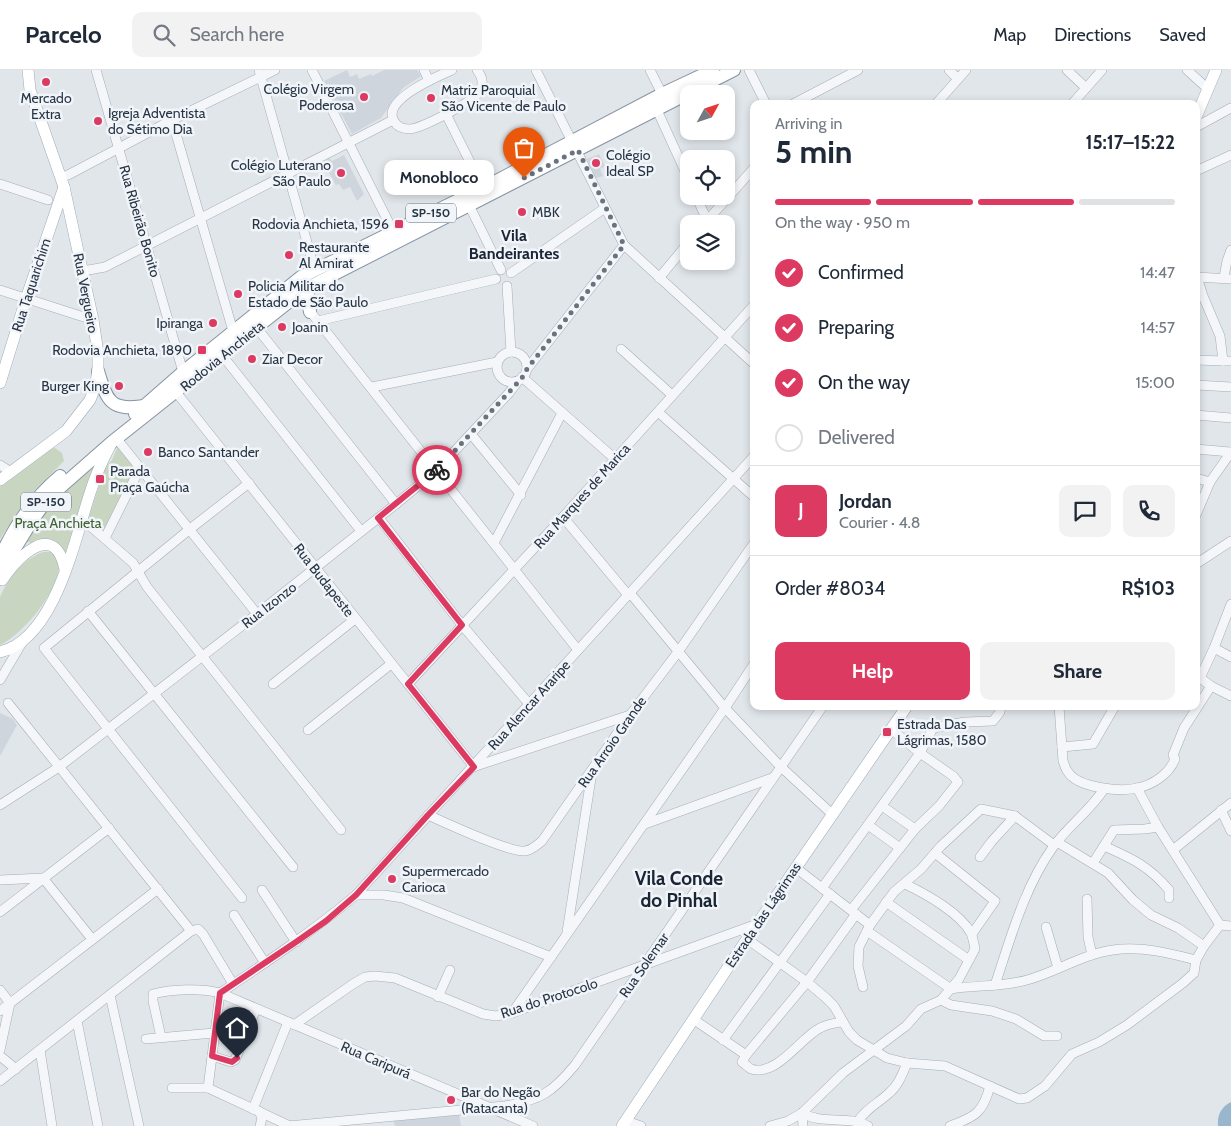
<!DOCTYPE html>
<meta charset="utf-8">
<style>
:root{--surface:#fff;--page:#f2f2f3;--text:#1f2937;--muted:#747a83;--line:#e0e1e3;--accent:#dc3a61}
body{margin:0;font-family:Cabin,sans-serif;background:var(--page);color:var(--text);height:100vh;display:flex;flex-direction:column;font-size:19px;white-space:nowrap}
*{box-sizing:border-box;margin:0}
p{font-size:16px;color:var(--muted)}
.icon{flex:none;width:28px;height:28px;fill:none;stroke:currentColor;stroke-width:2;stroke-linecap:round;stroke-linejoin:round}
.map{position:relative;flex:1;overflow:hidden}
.sheet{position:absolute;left:750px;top:30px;width:450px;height:610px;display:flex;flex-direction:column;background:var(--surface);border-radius:10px;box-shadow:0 2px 8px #0003}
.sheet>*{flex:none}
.needle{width:32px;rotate:50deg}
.controls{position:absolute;left:680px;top:15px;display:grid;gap:10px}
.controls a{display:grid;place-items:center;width:55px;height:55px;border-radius:10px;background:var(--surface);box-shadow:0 2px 8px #0003;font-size:25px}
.pin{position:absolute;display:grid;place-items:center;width:42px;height:42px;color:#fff;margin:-51px -21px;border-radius:50% 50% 50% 0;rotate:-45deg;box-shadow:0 0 5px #0007}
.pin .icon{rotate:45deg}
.courier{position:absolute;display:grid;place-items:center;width:50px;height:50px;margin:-25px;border:4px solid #dc3a61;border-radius:50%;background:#fff;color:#222;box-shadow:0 1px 6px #0007}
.bubble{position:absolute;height:35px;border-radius:10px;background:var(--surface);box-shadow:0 2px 8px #0003;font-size:16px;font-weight:700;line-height:35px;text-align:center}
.head em{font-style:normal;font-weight:700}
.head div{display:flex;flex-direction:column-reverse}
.head{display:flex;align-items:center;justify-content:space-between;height:85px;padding:0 25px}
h1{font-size:32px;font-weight:700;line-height:38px}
.bar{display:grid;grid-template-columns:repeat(4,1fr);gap:8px 5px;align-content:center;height:60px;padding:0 25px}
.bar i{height:6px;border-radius:4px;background:var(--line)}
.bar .on{background:var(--accent)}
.bar p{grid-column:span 4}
.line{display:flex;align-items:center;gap:12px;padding:0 25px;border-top:1px solid var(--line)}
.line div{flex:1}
.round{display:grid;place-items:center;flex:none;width:52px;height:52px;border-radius:10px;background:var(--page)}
ol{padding:0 25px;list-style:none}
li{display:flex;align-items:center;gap:15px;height:55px}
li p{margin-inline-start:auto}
li .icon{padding:5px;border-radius:50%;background:var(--accent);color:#fff;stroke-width:4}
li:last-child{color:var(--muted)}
li i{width:28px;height:28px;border:2px solid var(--line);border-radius:50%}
.cta{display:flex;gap:10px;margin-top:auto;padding:10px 25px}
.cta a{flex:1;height:58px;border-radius:10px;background:var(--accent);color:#fff;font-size:20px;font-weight:700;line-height:58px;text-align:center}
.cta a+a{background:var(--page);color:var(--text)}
header{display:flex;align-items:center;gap:30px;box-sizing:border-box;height:70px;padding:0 25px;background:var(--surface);border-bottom:1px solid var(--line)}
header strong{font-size:24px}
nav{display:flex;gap:28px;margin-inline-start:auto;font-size:18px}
.search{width:350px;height:45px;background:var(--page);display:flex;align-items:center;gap:12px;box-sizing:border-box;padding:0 18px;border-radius:10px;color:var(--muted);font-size:19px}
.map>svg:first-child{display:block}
.built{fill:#cfd5dd}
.green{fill:#c8d6c1}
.water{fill:#98b7ce}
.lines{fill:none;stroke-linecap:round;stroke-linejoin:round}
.minor-casing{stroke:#a5adb6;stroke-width:10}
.major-casing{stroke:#9fabb8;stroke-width:12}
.highway-casing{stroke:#8794a3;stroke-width:14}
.minor{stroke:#f4f6f9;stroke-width:9}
.major{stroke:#fff;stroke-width:11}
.highway{stroke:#fff;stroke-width:12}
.done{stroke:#68737f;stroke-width:5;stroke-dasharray:0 9}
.route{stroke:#dc3a61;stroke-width:6}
.poi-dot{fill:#dc3a61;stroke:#f1f4f8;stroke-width:2}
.labels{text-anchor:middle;stroke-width:5;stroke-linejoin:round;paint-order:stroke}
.shield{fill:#f1f4f8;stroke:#646e7b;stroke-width:1}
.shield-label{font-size:12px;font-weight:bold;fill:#273545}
.poi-label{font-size:14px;fill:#273545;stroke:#f1f4f8;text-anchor:start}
.street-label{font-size:14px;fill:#273545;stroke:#f1f4f8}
.park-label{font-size:14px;fill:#406233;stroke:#f1f4f8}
.quarter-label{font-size:16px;font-weight:bold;fill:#1a2535;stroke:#f1f4f8}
.district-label{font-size:19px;font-weight:bold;fill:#1a2535;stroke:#f1f4f8}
</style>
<header>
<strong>Parcelo</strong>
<div class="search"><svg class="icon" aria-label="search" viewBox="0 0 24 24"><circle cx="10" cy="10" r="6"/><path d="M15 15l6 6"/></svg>Search here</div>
<nav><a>Map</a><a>Directions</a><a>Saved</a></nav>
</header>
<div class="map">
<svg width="1231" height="1056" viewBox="0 0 1231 1056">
<rect width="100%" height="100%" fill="#e1e6eb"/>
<!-- built -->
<g class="built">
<polygon points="347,0 350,7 357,4 359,9 371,4 372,6 384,0 417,0 421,6 403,18 381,48 352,64 324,11"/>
<polygon points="599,84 605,96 600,99 603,106 596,108 587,89"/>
<polygon points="344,85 364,124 357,131 350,117 343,120 339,114 336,115 323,92 329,88 332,91"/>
<polygon points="0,643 13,649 17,655 0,686"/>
<polygon points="459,1045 461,1056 395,1056 393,1049"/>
</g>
<!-- green -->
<g class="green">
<polygon points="118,376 136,398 103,461 89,447 105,397 112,390"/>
<polygon points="55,378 62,383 64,391 28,427 0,469 0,416 4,411 49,379"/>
<polygon points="96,396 68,486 62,479 27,472 25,469 45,437"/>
<path d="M 43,482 L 52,482 L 60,489 C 61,518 25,563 0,575 L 0,527 C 9,507 22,490 43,482 Z"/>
</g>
<!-- water -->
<path class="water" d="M 1231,1032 L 1231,1056 L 1218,1056 C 1217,1045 1221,1037 1231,1032 Z"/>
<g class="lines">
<defs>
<g id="minor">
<polyline points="96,0 183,302"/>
<polyline points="259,0 315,201"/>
<polyline points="312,0 393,161"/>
<polyline points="424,0 429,11"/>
<path d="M 452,0 C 438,6 381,30 394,51 C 397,57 404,59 410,59 C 422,58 475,31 480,21 C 484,13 482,6 477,0"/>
<polyline points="536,0 624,175 754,294"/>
<polyline points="650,0 662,24"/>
<polyline points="749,0 766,34"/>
<polyline points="949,0 958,9"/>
<polyline points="1067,0 1086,18"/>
<polyline points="1187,0 1208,19"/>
<polyline points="793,34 858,0"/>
<polyline points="936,34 966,0"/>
<polyline points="1072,34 1102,0"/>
<polyline points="657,40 689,110"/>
<polyline points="446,44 483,118"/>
<polyline points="172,50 233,261"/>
<polyline points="1196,57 1231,38"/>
<polyline points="1196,101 1231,85"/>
<polyline points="61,107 68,105 172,50 275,0"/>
<polyline points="0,114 48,130"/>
<polyline points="696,126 707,150"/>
<polyline points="469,135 501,200"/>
<polyline points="704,154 754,98"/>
<polyline points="83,201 105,197 393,50"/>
<polyline points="511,203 605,138"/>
<polyline points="1196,207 1231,209"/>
<polyline points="1197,207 1203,226 1220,266 1223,291 1231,291"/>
<polyline points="1224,207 1227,191 1231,180"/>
<polyline points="659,208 689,172"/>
<polyline points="507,216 511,282"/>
<polyline points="0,220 93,250"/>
<polyline points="294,221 578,580"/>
<polyline points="318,251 496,209"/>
<polyline points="257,258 396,434"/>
<polyline points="621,279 672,325"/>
<circle cx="512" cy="297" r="15"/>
<polyline points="222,285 361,461"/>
<polyline points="1196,290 1223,291"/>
<polyline points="527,299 624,175"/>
<polyline points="522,307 615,389"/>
<polyline points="1196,315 1231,317"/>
<polyline points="372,317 497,292"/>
<polyline points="176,322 474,697"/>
<polyline points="658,342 754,427"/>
<polyline points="1196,345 1231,348"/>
<polyline points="471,364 521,425"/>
<polyline points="117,369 257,544"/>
<polyline points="1196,379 1230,382"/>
<polyline points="0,395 11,402"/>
<polyline points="1196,408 1210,412"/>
<polyline points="1196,445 1210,412 1231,382"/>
<polyline points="563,447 628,525"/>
<polyline points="379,448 462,555 530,635"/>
<polyline points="82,449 133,493 147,517 341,760"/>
<polyline points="105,468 140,398"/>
<polyline points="494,473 562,343"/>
<polyline points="1196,494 1231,471"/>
<polyline points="630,523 725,638 780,696 832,744"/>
<polyline points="88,541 293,797"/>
<polyline points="1214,578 1231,587"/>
<polyline points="0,610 23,571"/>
<polyline points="273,614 355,549"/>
<polyline points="408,614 563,447 754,235"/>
<polyline points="1211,616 1231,626"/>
<polyline points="8,633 191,861"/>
<path d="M 1059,636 L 1063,691 C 1065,695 1065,699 1068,702 C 1078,718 1120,722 1137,718 C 1153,715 1169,704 1175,689 L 1173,685 L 1184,658 L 1211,616 L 1200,608 L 1214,578 L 1231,534"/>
<polyline points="308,660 391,594"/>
<polyline points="1062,677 1093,674 1115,636"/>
<polyline points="476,696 630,645"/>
<polyline points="1137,718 1158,757 1220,855"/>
<polyline points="0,735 59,697 257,544 396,434 436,401 509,323 518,311"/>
<polyline points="882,736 915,759"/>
<polyline points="1221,740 1231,761"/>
<path d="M 428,745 C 446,753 510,783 525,781 C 532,780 537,775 542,771 L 630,645 L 678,582 L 754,473"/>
<polyline points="645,754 772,708"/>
<polyline points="868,755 900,778"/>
<polyline points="1057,772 1108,803 1133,830 1151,845 1178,858 1204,876"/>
<path d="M 1104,776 C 1131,788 1149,796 1169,820 L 1169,828"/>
<polyline points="1173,780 1231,733"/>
<polyline points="935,783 995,831 972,864"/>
<polyline points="980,787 992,771 1015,746"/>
<polyline points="1093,793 1114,760 1145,759 1158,757"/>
<polyline points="796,798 870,855"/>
<polyline points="0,810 43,808 92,869"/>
<polyline points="822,818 920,683 933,658 965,652 993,651 1000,642 1001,636"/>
<polyline points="262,820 296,872"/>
<polyline points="356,825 384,825 403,828 551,887"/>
<polyline points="242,828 44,578 190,459 249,413"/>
<polyline points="1087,829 1088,867 1092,885"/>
<polyline points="886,832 969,890"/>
<polyline points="851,840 915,759 939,736 958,712 953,706 920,683 891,659"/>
<polyline points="0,842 109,758"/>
<polyline points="234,845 265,893"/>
<polyline points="1046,857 1058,898"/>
<polyline points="191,861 198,859 203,864 233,914"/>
<path d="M 867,861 L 951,919 C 976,915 1002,917 1027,910 C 1056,902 1083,884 1113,880 C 1142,876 1169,883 1196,890 L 1204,876 L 1220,855 L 1231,856"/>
<polyline points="567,862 592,702"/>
<polyline points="747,869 807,912 826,928 834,936 849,962 857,970 887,988 907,993 945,996 1019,1029 1027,1028 1045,1016 1072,984 1099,972 1127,955 1183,913 1194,903 1196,890"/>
<path d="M 995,915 C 1011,867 1024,818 1053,777 C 1068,756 1090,741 1104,719"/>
<polyline points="863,917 858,896 859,877 870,855 894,822 921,799 941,776 981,739 1015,746 1054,775"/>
<polyline points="0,920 10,933 0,980"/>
<path d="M 220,923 C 267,892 313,861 356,825 L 754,386"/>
<polyline points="110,925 139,1056"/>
<polyline points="438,927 450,900"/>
<polyline points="941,930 951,935 992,941 1016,949 1044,966 1057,966"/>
<polyline points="0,941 158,819"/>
<polyline points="512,943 725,638 754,594"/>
<path d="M 693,949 L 746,985 L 742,992 C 745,994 748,997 751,999 C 777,1007 800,968 820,958 C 827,954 835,953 842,952"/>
<polyline points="77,951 98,1056"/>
<polyline points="294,955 353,914 365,907 375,906 395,908 483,944 496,946 512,943 757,854"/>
<path d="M 161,967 L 153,931 L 153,924 C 171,919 202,918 220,923 L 533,1056"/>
<polyline points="146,969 214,963"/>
<polyline points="723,970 830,824"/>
<polyline points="40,980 52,1056"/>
<polyline points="746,985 807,912 856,844"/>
<polyline points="0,986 16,999"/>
<polyline points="212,986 231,992 235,990 256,939"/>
<polyline points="0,1011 191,861"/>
<polyline points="172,1018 208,1018 290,1056"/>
<polyline points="208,1018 220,923"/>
<polyline points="253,1039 288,952"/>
<polyline points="259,1041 262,1048 260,1056"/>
<path d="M 802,1043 C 823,1055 847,1045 868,1056"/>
<polyline points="802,1043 803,1056"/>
<polyline points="626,1051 641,1056"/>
<path d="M 858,1051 C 867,1038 877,1034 888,1024 C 898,1016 902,1005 907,993"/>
<path d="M 288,1056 L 505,1036 C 540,1030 552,1023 575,995 L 823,636"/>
<path d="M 770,1056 L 788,1051 L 802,1043 L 843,1003 L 906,956 L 921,939 L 941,930 L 959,909 L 975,879 C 974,874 973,868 971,863 C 960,843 926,824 905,814"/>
<path d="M 950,1056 C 975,1047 983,1043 990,1016"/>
</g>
<g id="major">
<polyline points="1196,47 1216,0"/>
<polyline points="0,313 26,229 64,117"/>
<polyline points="0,410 66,361 90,330 95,317 98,301 98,283 93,250 64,117 30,20 28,0"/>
<path d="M 2,510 C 18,487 54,449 65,499"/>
<path d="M 0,582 C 56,569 75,467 91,420 C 96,404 103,389 111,374"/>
<polyline points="622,1056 747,869 907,636"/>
</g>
<g id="highway">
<polyline points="307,217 310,242"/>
<path d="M 98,301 C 107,332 111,341 145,336"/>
<polyline points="135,344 183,302 301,207 483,118 662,24 713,0"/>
<path d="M 0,488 C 14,456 34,428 60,406"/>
<polyline points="0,509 6,493 33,449 44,434 55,422 112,372 305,219 734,0"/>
</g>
</defs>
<!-- minor casing -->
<use href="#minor" class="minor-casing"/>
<!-- major casing -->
<use href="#major" class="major-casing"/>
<!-- highway casing -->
<use href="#highway" class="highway-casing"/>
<!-- minor -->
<use href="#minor" class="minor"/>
<!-- major -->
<use href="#major" class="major"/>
<!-- highway -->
<use href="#highway" class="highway"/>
</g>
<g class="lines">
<!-- done -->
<polyline class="done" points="437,400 522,308 527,299 624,175 578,80 524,108"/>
<!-- route -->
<polyline class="route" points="237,988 232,992 212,986 220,923 296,872 326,851 356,825 428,745 474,697 408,614 462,555 378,448 437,400"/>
</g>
<!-- markers -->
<g class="poi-dot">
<circle cx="46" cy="12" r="5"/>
<circle cx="364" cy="27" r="5"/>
<circle cx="431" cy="28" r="5"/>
<circle cx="98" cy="51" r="5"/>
<circle cx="596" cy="93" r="5"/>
<circle cx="341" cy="103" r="5"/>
<circle cx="522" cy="142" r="5"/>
<rect x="394" y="149" width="10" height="10" rx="2.5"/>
<circle cx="289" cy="185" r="5"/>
<circle cx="238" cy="224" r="5"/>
<circle cx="213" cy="253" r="5"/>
<circle cx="282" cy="257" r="5"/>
<rect x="197" y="275" width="10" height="10" rx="2.5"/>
<circle cx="252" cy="289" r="5"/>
<circle cx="119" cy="316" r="5"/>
<circle cx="148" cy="382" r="5"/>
<rect x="95" y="404" width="10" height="10" rx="2.5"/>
<rect x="882" y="657" width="10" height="10" rx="2.5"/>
<circle cx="392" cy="809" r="5"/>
<circle cx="451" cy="1030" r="5"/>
</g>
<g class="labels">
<!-- shield labels -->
<g class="shield">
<rect x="406" y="133.5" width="50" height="19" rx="4"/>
<rect x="21" y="422.5" width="50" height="19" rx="4"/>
</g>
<g class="shield-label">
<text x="431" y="147">SP-150</text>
<text x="46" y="436">SP-150</text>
</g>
<!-- poi labels -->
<g class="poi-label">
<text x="354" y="24" text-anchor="end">Colégio Virgem<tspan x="354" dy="16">Poderosa</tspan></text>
<text x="441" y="25">Matriz Paroquial<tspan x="441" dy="16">São Vicente de Paulo</tspan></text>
<text x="46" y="33" text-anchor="middle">Mercado<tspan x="46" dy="16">Extra</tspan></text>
<text x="108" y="48">Igreja Adventista<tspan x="108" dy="16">do Sétimo Dia</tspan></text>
<text x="606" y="90">Colégio<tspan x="606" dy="16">Ideal SP</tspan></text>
<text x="331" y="100" text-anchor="end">Colégio Luterano<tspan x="331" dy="16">São Paulo</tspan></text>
<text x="532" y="147">MBK</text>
<text x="389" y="159" text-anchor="end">Rodovia Anchieta, 1596</text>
<text x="299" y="182">Restaurante<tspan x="299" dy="16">Al Amirat</tspan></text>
<text x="248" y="221">Policia Militar do<tspan x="248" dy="16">Estado de São Paulo</tspan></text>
<text x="203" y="258" text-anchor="end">Ipiranga</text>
<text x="292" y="262">Joanin</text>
<text x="192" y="285" text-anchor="end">Rodovia Anchieta, 1890</text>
<text x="262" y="294">Ziar Decor</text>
<text x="109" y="321" text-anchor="end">Burger King</text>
<text x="158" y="387">Banco Santander</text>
<text x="110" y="406">Parada<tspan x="110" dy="16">Praça Gaúcha</tspan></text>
<text x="897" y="659">Estrada Das<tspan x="897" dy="16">Lágrimas, 1580</tspan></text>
<text x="402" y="806">Supermercado<tspan x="402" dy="16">Carioca</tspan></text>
<text x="461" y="1027">Bar do Negão<tspan x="461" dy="16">(Ratacanta)</tspan></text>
</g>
<!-- street labels -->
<g class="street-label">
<text transform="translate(140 151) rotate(74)" y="5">Rua Ribeirão Bonito</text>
<text transform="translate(31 215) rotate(-72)" y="5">Rua Taquarichim</text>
<text transform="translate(86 223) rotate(79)" y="5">Rua Vergueiro</text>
<text transform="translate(222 286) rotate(-39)" y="5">Rodovia Anchieta</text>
<text transform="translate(582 426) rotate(-48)" y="5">Rua Marques de Marica</text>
<text transform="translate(324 510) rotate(52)" y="5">Rua Budapeste</text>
<text transform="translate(269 535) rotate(-38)" y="5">Rua Izonzo</text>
<text transform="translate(529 635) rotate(-48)" y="5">Rua Alencar Araripe</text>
<text transform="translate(612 672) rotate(-55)" y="5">Rua Arroio Grande</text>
<text transform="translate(763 845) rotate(-56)" y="5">Estrada das Lágrimas</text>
<text transform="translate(644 895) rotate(-55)" y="5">Rua Solemar</text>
<text transform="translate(549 928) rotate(-18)" y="5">Rua do Protocolo</text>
<text transform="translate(376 990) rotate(23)" y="5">Rua Caripurá</text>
</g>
<!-- park labels -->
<g class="park-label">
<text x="58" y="458">Praça Anchieta</text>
</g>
<!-- quarter labels -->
<g class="quarter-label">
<text x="514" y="171">Vila<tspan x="514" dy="18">Bandeirantes</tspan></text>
</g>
<!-- district labels -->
<g class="district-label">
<text x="679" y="815">Vila Conde<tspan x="679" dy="22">do Pinhal</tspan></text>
</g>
</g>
</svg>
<div class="controls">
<a><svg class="needle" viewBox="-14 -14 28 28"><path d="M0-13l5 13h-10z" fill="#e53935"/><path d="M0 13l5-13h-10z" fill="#747a83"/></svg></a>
<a><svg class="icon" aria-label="locate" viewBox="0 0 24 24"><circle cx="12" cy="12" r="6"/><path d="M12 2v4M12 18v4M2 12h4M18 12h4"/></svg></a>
<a><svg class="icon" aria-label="layers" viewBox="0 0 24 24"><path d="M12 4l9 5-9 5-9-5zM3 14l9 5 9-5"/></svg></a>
</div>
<div class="pin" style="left:524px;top:108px;background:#ea580c"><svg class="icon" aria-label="bag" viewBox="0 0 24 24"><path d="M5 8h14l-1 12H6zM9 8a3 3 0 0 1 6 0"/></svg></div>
<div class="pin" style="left:237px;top:988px;background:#1f2937"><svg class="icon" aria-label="home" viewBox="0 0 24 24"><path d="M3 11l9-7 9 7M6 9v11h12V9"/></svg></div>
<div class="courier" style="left:437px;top:400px"><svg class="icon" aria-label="bike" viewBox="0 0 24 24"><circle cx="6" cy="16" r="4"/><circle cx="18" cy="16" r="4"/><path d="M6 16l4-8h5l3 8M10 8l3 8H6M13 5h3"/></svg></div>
<div class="bubble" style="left:384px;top:90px;width:110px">Monobloco</div>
<section class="sheet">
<div class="head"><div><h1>5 min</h1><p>Arriving in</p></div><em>15:17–15:22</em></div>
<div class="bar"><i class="on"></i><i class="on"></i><i class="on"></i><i></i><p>On the way · 950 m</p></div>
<ol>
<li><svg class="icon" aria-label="check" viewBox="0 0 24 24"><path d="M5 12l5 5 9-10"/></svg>Confirmed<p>14:47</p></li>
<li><svg class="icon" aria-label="check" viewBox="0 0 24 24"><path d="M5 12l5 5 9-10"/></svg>Preparing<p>14:57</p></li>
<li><svg class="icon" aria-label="check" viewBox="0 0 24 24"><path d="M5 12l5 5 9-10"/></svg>On the way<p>15:00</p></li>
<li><i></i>Delivered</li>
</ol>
<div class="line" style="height:90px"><b class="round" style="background:var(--accent);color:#fff">J</b><div><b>Jordan</b><p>Courier · 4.8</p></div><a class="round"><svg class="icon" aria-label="chat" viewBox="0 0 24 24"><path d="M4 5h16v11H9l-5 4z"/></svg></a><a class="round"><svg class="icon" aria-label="phone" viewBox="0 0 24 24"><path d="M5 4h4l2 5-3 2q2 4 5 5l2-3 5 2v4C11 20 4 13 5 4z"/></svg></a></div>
<div class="line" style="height:65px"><div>Order #8034</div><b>R$103</b></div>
<div class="cta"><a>Help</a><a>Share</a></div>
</section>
</div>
